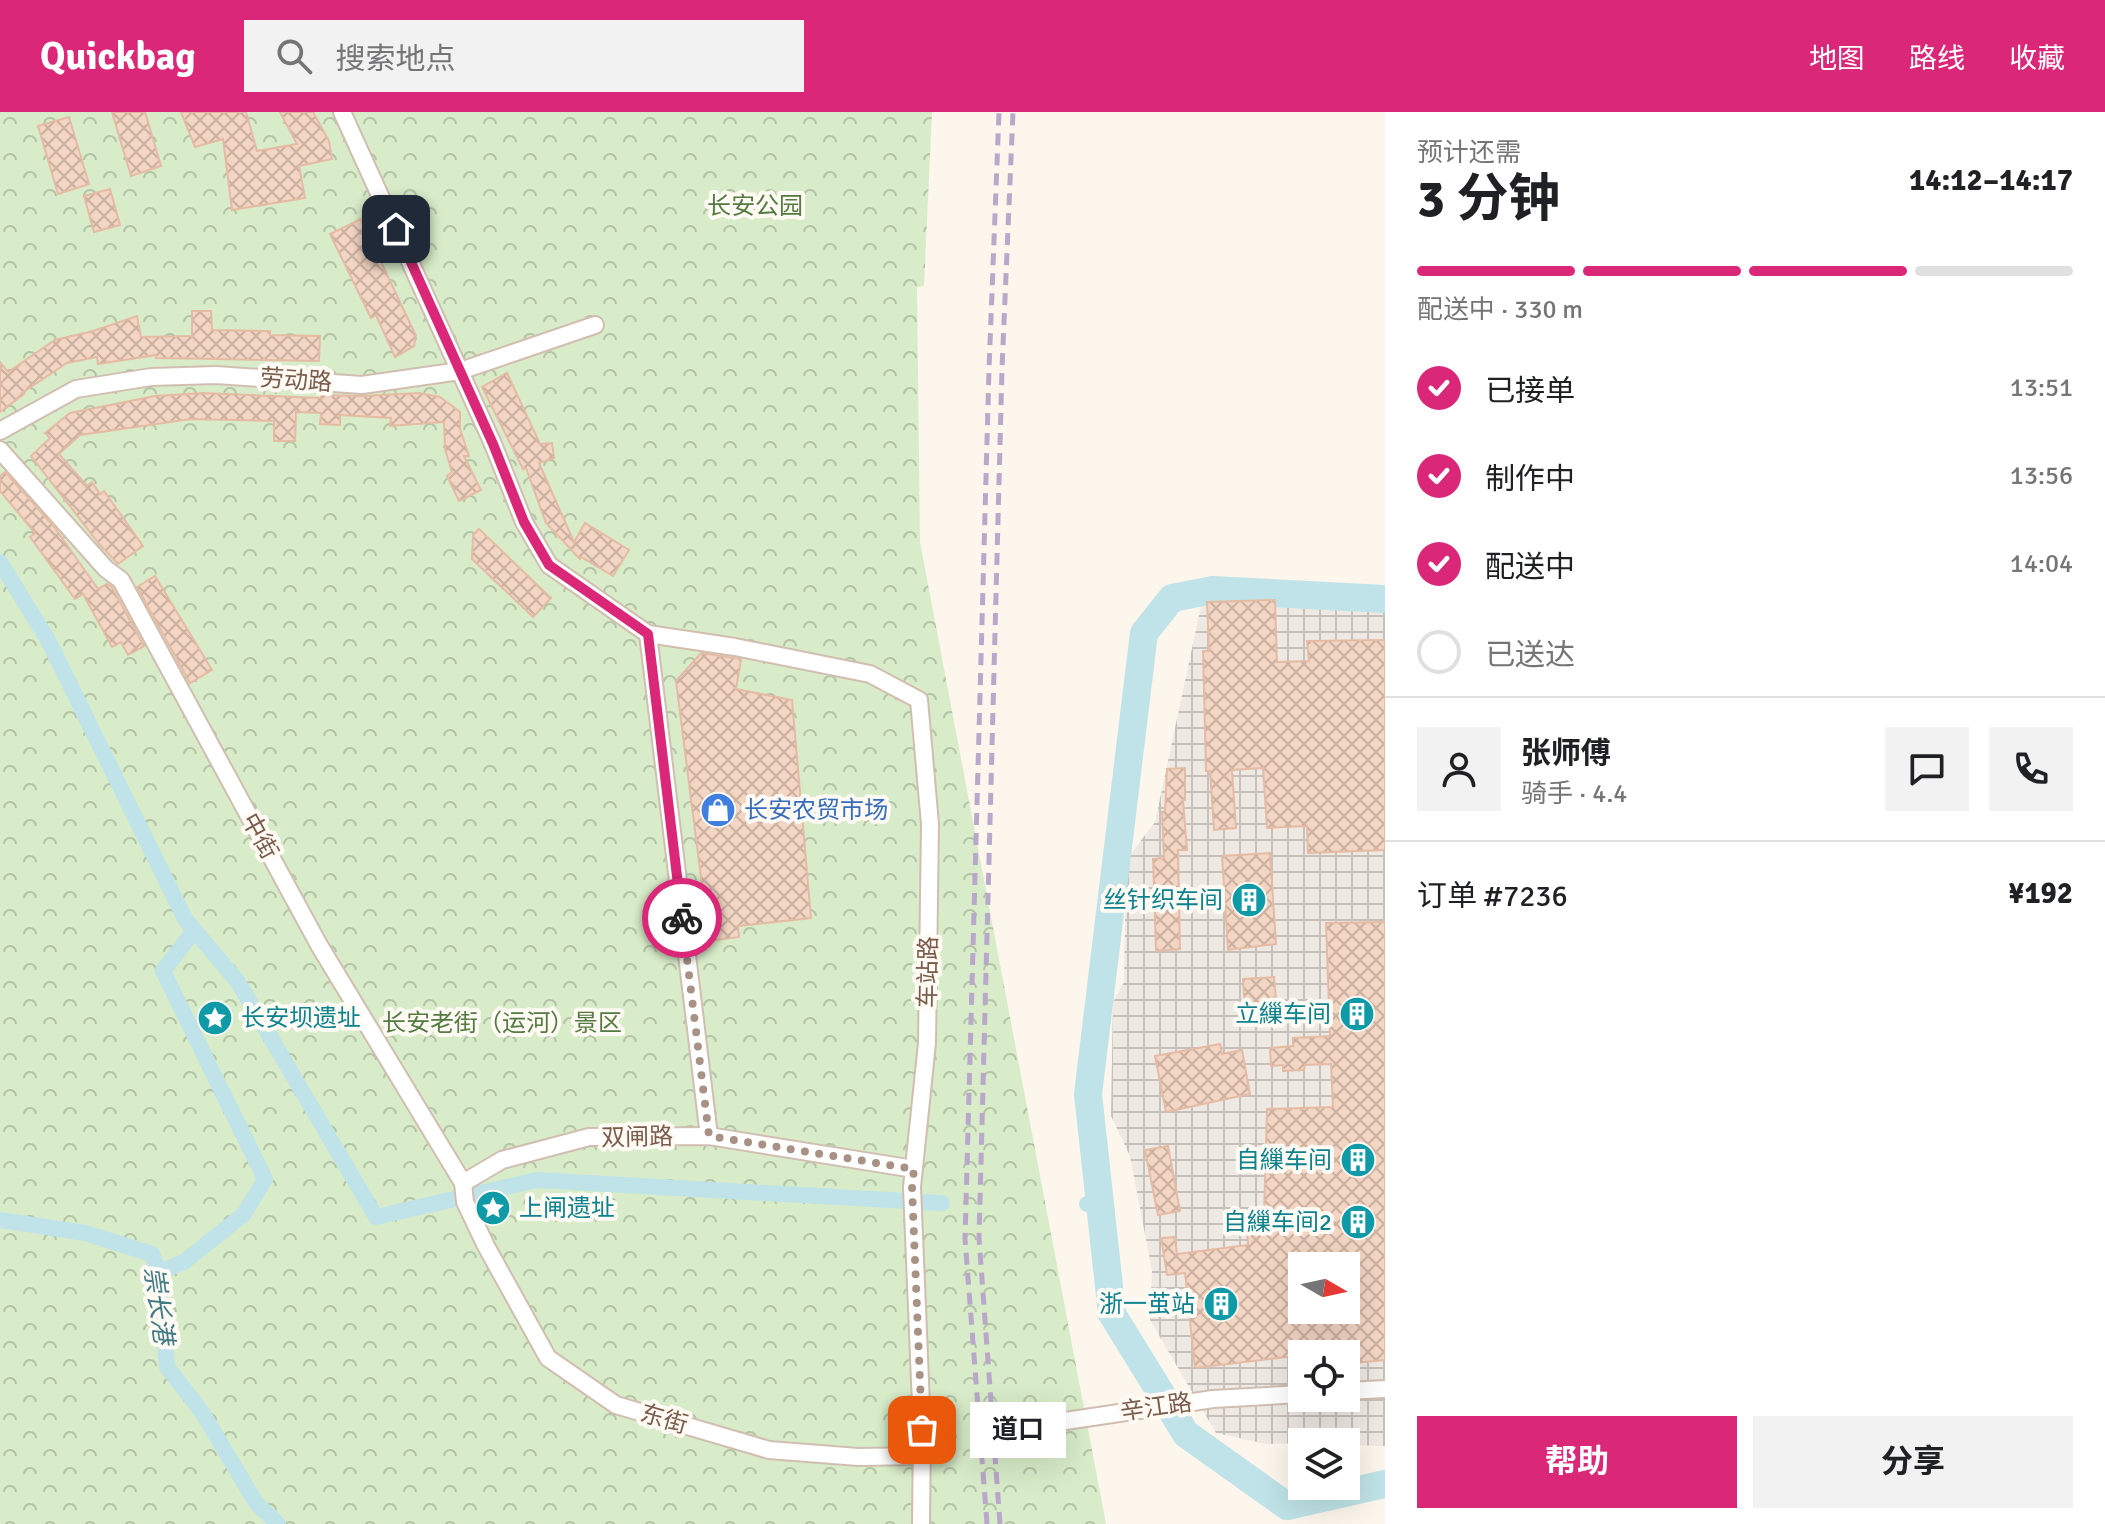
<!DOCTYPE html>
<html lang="zh">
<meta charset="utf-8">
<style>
:root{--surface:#fff;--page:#f2f2f2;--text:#202124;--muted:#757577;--line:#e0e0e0;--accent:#db2777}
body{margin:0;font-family:Signika,"Noto Sans SC",sans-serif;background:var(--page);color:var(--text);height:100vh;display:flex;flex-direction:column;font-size:30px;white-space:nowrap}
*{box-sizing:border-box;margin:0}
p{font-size:26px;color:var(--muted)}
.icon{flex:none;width:44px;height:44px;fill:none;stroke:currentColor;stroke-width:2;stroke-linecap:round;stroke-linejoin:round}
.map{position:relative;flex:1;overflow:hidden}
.details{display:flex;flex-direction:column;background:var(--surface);width:720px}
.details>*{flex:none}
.needle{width:52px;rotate:99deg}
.tools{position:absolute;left:1288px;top:1140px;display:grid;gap:16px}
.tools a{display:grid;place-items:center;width:72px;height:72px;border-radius:0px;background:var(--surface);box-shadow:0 8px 32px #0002;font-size:40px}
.pin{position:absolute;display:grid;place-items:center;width:68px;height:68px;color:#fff;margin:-34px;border-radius:16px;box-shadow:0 4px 12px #0006}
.courier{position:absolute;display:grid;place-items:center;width:80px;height:80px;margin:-40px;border:6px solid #db2777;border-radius:50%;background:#fff;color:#222;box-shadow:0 2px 10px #0007}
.bubble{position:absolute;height:56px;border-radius:0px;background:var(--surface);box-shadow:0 8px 32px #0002;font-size:26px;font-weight:700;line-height:56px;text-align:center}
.head em{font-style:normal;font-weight:700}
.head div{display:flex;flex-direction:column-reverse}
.head{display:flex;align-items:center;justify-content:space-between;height:136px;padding:0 32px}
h1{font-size:52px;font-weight:700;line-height:60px}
.bar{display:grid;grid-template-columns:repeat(4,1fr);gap:12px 8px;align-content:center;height:96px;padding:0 32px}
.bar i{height:10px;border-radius:6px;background:var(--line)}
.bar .on{background:var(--accent)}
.bar p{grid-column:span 4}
.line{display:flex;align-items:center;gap:20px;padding:0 32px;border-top:2px solid var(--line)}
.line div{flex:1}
.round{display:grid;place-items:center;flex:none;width:84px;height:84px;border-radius:0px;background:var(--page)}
ol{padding:0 32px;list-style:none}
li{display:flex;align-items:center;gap:24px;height:88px}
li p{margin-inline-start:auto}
li .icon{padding:8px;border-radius:50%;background:var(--accent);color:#fff;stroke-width:4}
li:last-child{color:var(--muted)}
li i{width:44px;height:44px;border:4px solid var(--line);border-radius:50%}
.primary-button{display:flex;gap:16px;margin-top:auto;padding:16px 32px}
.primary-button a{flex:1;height:92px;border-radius:0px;background:var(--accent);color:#fff;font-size:32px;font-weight:700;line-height:92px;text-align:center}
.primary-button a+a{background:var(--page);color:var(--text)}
header{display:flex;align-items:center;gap:48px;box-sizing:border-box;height:112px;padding:0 40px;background:var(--accent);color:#fff}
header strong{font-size:38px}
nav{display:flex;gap:44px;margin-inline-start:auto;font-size:28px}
.search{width:560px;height:72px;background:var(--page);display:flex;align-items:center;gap:20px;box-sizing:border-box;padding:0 28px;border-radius:0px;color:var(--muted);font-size:30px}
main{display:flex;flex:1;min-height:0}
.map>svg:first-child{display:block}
.industrial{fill:url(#industrial-grid);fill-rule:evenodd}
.forest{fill:url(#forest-crowns)}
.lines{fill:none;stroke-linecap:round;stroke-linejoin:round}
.canal{stroke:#bfe3e8;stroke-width:16}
.river{stroke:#bfe3e8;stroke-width:28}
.building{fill:url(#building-cross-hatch);stroke:#e6bba3;stroke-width:2;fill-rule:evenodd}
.minor-casing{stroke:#d1beb0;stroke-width:20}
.minor{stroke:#fff;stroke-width:16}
.rail{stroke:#b9a8c9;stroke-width:5;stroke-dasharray:12 8;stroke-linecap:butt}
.done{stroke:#a89285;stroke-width:8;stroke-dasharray:0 14.4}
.route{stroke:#db2777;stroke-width:10}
.labels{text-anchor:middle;stroke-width:8;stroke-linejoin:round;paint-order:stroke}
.park-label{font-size:24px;fill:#537a41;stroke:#fffaf3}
.street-label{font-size:24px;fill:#7a5c4d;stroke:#fffaf3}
.shop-label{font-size:24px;fill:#366cbe;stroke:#fffaf3;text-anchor:start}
.culture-label{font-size:24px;fill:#0d838f;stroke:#fffaf3;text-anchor:end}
.water-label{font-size:26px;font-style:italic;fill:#437c86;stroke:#fffaf3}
</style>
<header>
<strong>Quickbag</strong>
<div class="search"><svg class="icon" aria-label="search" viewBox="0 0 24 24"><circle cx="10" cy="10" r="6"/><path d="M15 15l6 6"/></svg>搜索地点</div>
<nav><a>地图</a><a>路线</a><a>收藏</a></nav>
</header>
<main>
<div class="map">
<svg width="1385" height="1412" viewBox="0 0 1385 1412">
<defs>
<pattern id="industrial-grid" width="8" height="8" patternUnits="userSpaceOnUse" patternTransform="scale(2)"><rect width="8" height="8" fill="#efe9e4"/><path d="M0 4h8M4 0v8" fill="none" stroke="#c7c0bb"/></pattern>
<pattern id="forest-crowns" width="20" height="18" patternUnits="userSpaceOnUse" patternTransform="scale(2)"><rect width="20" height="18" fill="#d8ecc9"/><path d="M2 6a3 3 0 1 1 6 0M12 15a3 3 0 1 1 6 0" fill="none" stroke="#b4c2a5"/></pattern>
<pattern id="building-cross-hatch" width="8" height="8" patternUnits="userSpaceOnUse" patternTransform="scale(2)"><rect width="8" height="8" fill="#f3d5c3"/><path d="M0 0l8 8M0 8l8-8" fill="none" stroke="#cab0a1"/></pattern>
</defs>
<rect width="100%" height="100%" fill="#fdf6ec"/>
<!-- industrial -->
<path class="industrial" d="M 1317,489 L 1385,499 L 1385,1334 L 1346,1333 L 1346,1330 L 1266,1332 L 1216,1321 L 1150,1208 L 1152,1159 L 1130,1044 L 1111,1004 L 1113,890 L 1124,870 L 1126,748 L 1155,710 L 1201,494 ZM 1302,1154 L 1346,1154 L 1346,1198 L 1302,1198 ZM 1302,1242 L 1346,1242 L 1346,1286 L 1302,1286 Z"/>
<!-- forest -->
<polygon class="forest" points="0,0 932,0 924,174 917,175 920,430 1106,1412 0,1412"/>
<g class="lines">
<!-- canal -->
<g class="canal">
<polyline points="0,450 48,528 185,807 238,870 376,1105 537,1068 942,1091"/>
<polyline points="1087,1092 1100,1091"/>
<polyline points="0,1108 85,1121 152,1142 159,1160 167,1255 202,1300 256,1391 278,1412"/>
<polyline points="159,1160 184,1150 244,1102 265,1067 163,859 193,820"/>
</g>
<!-- river -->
<polyline class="river" points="1385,487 1213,478 1172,486 1144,521 1088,982 1112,1202 1186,1322 1287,1394 1385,1372"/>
</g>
<!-- building -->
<g class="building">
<polygon points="112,0 145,0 161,54 131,64"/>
<polygon points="181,0 246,0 257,39 297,32 280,0 313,0 329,29 332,47 299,54 305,86 232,98 223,27 195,35"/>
<polygon points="69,5 89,72 58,82 38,14"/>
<polygon points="110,77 120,113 94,120 84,84"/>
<polygon points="361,107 416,224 414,234 395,245 376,203 371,206 330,122"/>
<polygon points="192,199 211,199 212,218 270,219 270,223 320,224 319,249 156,246 156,243 98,252 97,245 67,251 22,281 24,282 0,300 0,250 8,260 55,228 93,219 137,204 141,225 192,224"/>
<polygon points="507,261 540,332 552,331 554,346 539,351 574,430 585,411 629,438 613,464 581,445 580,447 546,411 526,356 523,357 482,275"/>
<polygon points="203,281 321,286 321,283 362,284 419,281 440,285 460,300 460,317 469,344 464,344 481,378 459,389 447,364 452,360 445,337 444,310 390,314 391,306 340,303 340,313 320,312 321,301 296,300 295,329 274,329 274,309 191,307 80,323 59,342 87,374 92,370 100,382 104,379 143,434 118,452 100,433 31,344 50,326 45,321 70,301 155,284"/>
<polygon points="5,360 55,416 98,477 107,472 112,475 144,534 128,543 121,530 112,535 83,482 75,487 30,425 35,421 0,379 0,364"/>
<polygon points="479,417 551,486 533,505 472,447 473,423"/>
<polygon points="155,464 212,558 190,571 137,475"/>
<polygon points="1275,488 1277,550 1309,549 1307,529 1385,528 1385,738 1308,741 1307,714 1267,716 1263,656 1232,658 1236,716 1214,718 1210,659 1206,659 1203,539 1209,539 1207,490"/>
<polygon points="701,541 741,547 736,577 792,588 811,806 738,814 739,825 709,829 676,569"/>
<polygon points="1185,656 1185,688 1183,688 1187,738 1178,738 1180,837 1156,839 1153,747 1164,746 1162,700 1165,699 1167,657"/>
<polygon points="1270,741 1276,832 1228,838 1222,744"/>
<path d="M 1385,810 L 1385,1248 L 1356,1251 L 1354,1237 L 1195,1256 L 1185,1161 L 1167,1163 L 1161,1126 L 1175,1125 L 1177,1142 L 1248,1133 L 1246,1104 L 1264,1102 L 1267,997 L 1333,995 L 1331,952 L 1305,953 L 1304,958 L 1283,959 L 1283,953 L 1271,954 L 1270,936 L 1293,934 L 1293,926 L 1330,924 L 1326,811 ZM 1302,1154 L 1346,1154 L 1346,1198 L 1302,1198 Z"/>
<polygon points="1274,865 1277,898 1245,901 1243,867"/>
<polygon points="1220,932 1222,942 1242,938 1250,982 1166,1000 1155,944"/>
<polygon points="1168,1034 1180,1099 1158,1103 1145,1038"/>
</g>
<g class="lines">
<defs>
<g id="minor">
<polyline points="342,0 493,332 524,410 549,453 648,522 735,535 870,562 919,588 930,712 927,931 912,1075 922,1318 921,1412"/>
<polyline points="0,319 76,277 151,265 216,263 362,273 460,259 595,213"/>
<polyline points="0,338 106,457 121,468 319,833 463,1071 465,1090 486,1134 548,1246 616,1293 769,1338 858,1345 921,1344"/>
<polyline points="648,522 709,1024"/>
<polyline points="463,1071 502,1048 589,1025 709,1024 914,1057"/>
<polyline points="1346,1279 1385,1277"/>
<polyline points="1011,1314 1052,1311 1213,1287 1302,1282"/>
</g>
</defs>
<!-- minor casing -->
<use href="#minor" class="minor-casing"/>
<!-- minor -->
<use href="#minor" class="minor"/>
<!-- rail -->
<g class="rail">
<polyline points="987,1412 965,1127 989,257 999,0"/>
<polyline points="1000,1412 979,1126 1002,257 1013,0"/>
</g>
</g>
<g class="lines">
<!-- done -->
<polyline class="done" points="682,806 709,1024 914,1057 912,1075 922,1318"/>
<!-- route -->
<polyline class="route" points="396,117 493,332 524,410 549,453 648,522 682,806"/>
</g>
<!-- icons -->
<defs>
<symbol id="shop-disc" viewBox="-11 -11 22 22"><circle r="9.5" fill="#3f7fe0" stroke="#fffaf3"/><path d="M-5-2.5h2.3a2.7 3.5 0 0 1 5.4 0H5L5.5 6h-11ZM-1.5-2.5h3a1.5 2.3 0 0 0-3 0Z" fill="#fff"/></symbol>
<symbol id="building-disc" viewBox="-11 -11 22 22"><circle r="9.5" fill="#0f9aa8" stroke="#fffaf3"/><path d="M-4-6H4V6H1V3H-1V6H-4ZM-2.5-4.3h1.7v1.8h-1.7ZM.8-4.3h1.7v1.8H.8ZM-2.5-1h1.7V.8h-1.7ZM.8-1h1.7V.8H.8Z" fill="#fff"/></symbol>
<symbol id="sight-disc" viewBox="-11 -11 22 22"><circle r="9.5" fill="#0f9aa8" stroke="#fffaf3"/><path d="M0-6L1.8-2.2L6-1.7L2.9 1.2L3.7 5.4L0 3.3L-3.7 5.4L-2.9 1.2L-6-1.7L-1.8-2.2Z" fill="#fff"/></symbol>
</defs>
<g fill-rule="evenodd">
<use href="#shop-disc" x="698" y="678" width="40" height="40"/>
<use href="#building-disc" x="1229" y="768" width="40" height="40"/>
<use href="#building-disc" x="1337" y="882" width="40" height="40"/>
<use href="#sight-disc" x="195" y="886" width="40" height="40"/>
<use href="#building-disc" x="1338" y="1028" width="40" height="40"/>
<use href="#sight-disc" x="473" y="1076" width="40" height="40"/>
<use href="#building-disc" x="1338" y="1090" width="40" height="40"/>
<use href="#building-disc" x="1201" y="1172" width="40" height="40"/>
</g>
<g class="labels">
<!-- park labels -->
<g class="park-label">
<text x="755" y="102">长安公园</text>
<text x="502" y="919">长安老街（运河）景区</text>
</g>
<!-- street labels -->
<g class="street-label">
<text transform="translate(296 268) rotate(4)" y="8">劳动路</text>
<text transform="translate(260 724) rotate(61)" y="8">中街</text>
<text transform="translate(928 860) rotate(-89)" y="8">车站路</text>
<text transform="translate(637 1025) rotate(-1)" y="8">双闸路</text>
<text transform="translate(1156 1295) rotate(-8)" y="8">辛江路</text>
<text transform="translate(664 1307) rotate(16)" y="8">东街</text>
</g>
<!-- shop labels -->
<g class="shop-label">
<text x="744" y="706">长安农贸市场</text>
</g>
<!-- culture labels -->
<g class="culture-label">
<text x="1223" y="796">丝针织车间</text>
<text x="1331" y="910">立繅车间</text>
<text x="241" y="914" text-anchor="start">长安坝遗址</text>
<text x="1332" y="1056">自繅车间</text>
<text x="519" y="1104" text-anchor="start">上闸遗址</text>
<text x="1332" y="1118">自繅车间2</text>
<text x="1195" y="1200">浙一茧站</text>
</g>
<!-- water labels -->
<g class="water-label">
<text transform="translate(159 1193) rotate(82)" y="9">崇长港</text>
</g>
</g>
</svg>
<div class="tools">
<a><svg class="needle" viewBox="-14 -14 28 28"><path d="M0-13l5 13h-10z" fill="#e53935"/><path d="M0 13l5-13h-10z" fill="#757577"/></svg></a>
<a><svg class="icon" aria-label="locate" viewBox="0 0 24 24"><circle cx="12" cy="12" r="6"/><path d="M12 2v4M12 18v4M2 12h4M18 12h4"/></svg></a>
<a><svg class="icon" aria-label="layers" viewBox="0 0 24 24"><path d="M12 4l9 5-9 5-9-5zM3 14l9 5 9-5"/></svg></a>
</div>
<div class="pin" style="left:922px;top:1318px;background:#ea580c"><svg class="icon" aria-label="bag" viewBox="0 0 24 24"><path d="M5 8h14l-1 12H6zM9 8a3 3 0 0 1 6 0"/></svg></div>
<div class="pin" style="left:396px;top:117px;background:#1f2937"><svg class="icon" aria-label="home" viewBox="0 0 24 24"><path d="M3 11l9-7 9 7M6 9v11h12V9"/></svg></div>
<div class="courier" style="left:682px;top:806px"><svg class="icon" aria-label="bike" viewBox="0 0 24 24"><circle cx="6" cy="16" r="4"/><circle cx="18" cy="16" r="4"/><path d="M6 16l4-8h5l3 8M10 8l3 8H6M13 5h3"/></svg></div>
<div class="bubble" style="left:970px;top:1290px;width:96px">道口</div>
</div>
<section class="details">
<div class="head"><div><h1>3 分钟</h1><p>预计还需</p></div><em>14:12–14:17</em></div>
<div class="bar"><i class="on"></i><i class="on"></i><i class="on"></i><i></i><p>配送中 · 330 m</p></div>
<ol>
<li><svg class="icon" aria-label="check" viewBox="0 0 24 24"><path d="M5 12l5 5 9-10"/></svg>已接单<p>13:51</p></li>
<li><svg class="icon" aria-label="check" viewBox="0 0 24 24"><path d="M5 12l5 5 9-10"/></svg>制作中<p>13:56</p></li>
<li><svg class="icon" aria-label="check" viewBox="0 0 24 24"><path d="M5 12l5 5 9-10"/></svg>配送中<p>14:04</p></li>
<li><i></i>已送达</li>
</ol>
<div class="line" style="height:144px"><a class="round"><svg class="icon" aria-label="person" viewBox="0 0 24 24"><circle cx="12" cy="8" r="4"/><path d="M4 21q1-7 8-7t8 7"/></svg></a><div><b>张师傅</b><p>骑手 · 4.4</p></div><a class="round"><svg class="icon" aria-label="chat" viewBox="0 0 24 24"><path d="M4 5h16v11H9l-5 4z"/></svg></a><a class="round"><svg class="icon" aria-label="phone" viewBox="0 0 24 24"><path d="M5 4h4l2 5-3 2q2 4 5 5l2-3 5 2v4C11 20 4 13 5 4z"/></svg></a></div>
<div class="line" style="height:104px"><div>订单 #7236</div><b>¥192</b></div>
<div class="primary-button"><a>帮助</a><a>分享</a></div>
</section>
</main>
